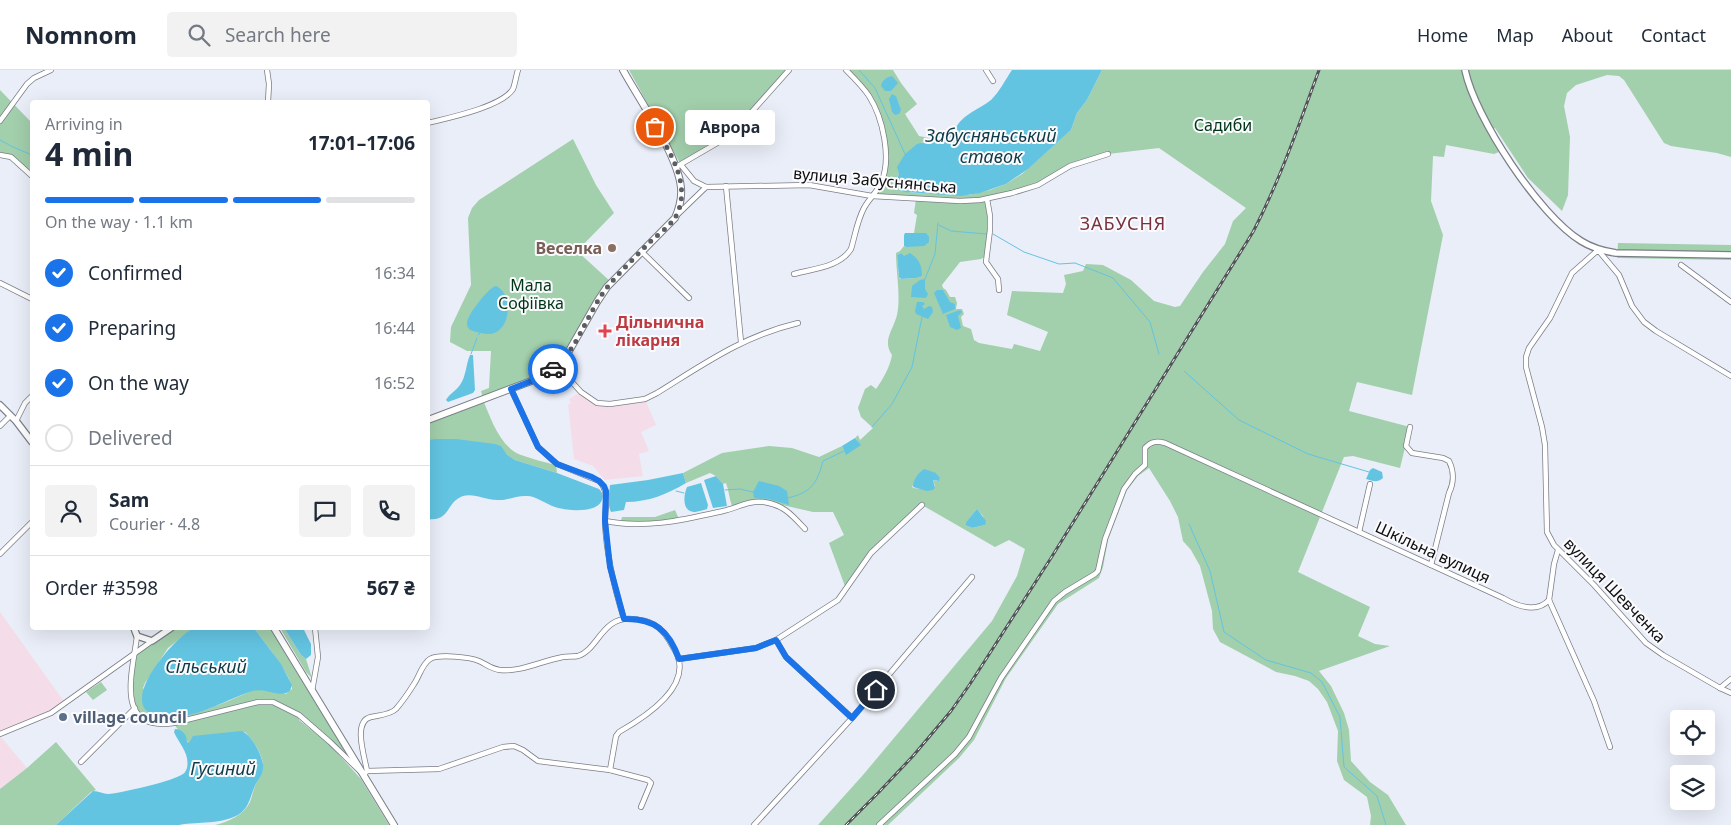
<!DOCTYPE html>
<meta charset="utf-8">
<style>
:root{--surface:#fff;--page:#f2f2f3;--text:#1f2937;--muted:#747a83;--line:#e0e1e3;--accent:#1a73e8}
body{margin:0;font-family:"Noto Sans",sans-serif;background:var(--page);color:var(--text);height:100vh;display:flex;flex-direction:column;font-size:19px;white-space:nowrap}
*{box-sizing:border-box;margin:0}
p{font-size:16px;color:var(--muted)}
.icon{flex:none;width:28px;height:28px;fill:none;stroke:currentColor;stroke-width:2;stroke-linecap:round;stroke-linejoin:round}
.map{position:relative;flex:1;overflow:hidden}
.details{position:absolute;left:30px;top:30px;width:400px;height:530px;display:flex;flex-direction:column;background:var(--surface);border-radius:5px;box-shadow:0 5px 20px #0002}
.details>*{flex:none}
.tools{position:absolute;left:1670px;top:640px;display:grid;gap:10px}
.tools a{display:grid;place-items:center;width:45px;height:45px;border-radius:5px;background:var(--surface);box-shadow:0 5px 20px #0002;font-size:25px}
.pin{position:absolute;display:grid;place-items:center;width:42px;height:42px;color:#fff;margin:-21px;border:2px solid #fff;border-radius:50%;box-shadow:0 1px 5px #0007}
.courier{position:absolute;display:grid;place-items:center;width:50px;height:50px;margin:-25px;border:4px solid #1a73e8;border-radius:50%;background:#fff;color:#222;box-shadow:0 1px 6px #0007}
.bubble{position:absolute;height:35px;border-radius:5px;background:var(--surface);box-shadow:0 5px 20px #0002;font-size:16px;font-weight:700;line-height:35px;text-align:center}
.overview em{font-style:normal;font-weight:700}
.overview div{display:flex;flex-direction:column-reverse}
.overview{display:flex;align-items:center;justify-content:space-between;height:85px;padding:0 15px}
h1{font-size:32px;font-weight:700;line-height:38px}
.bar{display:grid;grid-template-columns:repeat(4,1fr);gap:8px 5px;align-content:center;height:60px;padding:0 15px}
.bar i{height:6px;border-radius:4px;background:var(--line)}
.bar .selected{background:var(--accent)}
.bar p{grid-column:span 4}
.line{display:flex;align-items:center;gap:12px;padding:0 15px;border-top:1px solid var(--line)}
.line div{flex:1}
.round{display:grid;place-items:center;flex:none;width:52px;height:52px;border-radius:5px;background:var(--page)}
ol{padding:0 15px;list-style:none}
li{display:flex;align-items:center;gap:15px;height:55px}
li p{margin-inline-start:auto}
li .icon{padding:5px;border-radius:50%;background:var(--accent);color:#fff;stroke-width:4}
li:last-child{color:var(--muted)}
li i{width:28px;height:28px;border:2px solid var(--line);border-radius:50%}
header{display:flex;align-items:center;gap:30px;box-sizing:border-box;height:70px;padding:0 25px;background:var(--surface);border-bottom:1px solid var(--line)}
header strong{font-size:24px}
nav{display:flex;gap:28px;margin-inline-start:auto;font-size:18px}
.search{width:350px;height:45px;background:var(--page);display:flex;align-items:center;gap:12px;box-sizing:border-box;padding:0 18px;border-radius:5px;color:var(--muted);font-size:19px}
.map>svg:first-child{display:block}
.industrial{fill:#f4dde9}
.green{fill:#a2cfac;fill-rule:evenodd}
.water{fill:#63c4e2}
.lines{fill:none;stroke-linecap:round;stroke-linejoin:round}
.stream{stroke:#63c4e2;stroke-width:1}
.minor-casing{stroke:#7b7e87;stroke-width:6}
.tertiary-casing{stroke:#7b7e87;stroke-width:8}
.secondary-casing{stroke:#7b7e87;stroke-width:8}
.minor{stroke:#fff;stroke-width:4.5}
.tertiary{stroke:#fff;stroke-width:5.5}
.secondary{stroke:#fff;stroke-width:6}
.rail-casing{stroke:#525359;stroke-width:3}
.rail{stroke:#fbfbfd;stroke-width:1;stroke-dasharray:4;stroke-linecap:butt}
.done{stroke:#5b5d63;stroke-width:5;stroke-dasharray:0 9}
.route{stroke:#1a73e8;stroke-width:6}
.education-dot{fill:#8d6e63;stroke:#fbfbfd;stroke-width:2}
.health-dot{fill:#e0444e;stroke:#fbfbfd;stroke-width:2}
.service-dot{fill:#5c6f8a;stroke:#fbfbfd;stroke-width:2}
.labels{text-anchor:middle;stroke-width:4;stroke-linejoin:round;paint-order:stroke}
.park-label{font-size:16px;fill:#003617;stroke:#fbfbfd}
.street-label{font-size:16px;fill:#0e0f13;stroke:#fbfbfd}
.education-label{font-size:16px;font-weight:bold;fill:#785e54;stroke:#fbfbfd;text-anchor:end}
.health-label{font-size:16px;font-weight:bold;fill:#be3a42;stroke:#fbfbfd;text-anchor:start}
.service-label{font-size:16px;font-weight:bold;fill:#4e5e75;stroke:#fbfbfd;text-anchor:start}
.water-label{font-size:18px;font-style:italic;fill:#0e3b48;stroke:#fbfbfd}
.neighbourhood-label{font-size:18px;letter-spacing:1px;fill:#79313d;stroke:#fbfbfd}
</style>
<header>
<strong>Nomnom</strong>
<div class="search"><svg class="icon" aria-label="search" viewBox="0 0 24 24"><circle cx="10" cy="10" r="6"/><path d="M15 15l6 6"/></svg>Search here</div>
<nav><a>Home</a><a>Map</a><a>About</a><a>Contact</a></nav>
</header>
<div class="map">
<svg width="1731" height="755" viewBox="0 0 1731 755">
<rect width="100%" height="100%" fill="#eaeef8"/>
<!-- industrial -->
<g class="industrial">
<polygon points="581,322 597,333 645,329 656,355 641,362 649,381 639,384 643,406 605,410 593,396 574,389 568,334 571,334 569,329"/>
<polygon points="0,542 65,633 51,643 0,664"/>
<polygon points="0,666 27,698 0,719"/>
</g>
<!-- green -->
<g class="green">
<polygon points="629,0 789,0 740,57 681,95"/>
<path d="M 846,0 L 893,0 L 901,13 L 917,34 L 905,44 L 919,66 L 935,69 L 922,72 L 899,103 L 895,114 L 897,119 L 913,123 L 969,125 L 990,120 L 1006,114 L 1022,104 L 1071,60 L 1077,43 L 1087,30 L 1102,0 L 1731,0 L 1731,87 L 1717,83 L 1671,76 L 1664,73 L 1624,10 L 1619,6 L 1607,5 L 1576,15 L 1567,23 L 1564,36 L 1570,67 L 1568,125 L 1562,141 L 1528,108 L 1495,58 L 1488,62 L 1499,82 L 1494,84 L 1446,75 L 1444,87 L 1433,86 L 1431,131 L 1443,165 L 1412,325 L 1357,312 L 1349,341 L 1410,357 L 1400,398 L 1353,386 L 1344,387 L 1298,502 L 1370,537 L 1358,566 L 1375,574 L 1390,576 L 1319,601 L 1331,616 L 1344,643 L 1349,660 L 1351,691 L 1370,712 L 1388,725 L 1406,755 L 1370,755 L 1371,746 L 1367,727 L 1344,710 L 1337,691 L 1338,661 L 1327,632 L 1318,619 L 1309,611 L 1295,606 L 1276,602 L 1220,572 L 1213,559 L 1212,541 L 1200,496 L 1191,480 L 1183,471 L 1178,447 L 1170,431 L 1149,398 L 1138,406 L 1127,420 L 1108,470 L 1103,497 L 1099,508 L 1058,534 L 1006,608 L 974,670 L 959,688 L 888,755 L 818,755 L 863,705 L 992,551 L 1017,506 L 1025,479 L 1009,470 L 995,477 L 922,435 L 878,476 L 846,519 L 829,473 L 844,465 L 833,442 L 813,442 L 765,431 L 732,436 C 729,428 729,421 726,413 L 723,414 L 716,406 L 710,403 L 686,413 L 683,403 L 722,383 L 769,376 L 792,378 L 819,387 L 842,376 L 844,381 L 858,372 L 855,368 L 858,365 L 860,370 L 873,358 L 861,347 L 858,338 L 865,319 L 871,315 L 876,319 C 883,309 890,297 892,285 C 882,270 893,261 897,245 C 901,227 896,202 896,183 L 900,181 L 904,176 L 906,177 L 926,163 L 914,163 L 917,145 L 914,143 L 916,129 L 872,126 C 891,104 886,58 873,33 C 867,22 855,10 846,0 ZM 1159,78 L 1246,138 L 1233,151 L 1225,174 L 1203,202 L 1180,236 L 1175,237 L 1154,231 L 1131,210 L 1103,195 L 1086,194 L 1083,201 L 1064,205 L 1066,214 L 1063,223 L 1012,221 L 1007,245 L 1048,262 L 1040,281 L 1014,274 L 1012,279 L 979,273 L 974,270 L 971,259 L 963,256 L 961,247 L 964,244 L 962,239 L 956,239 L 957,233 L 955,227 L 950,227 L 946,220 L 943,218 L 942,215 L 960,192 L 981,189 L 986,186 L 990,146 L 987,129 L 1038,115 L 1070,96 L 1108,84 ZM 901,183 L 915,208 L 900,209 L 899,207 L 897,185 ZM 936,403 L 940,409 L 937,411 L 933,410 L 935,416 L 933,420 L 913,418 L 912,416 ZM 976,440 L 978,440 L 983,446 L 985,455 L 972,458 L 965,455 L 966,452 Z"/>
<polygon points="0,20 32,53 32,106 11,87 0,85"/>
<path d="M 573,69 L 596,115 L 614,143 L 577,181 L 611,212 L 569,281 L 544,305 L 483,330 C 491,349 500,377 521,385 C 532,389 544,392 556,395 L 557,403 L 515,390 L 505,385 L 428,377 L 428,350 L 483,329 L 481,321 L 489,318 L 491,281 L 467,281 L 450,272 L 451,257 L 471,215 L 468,148 L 472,138 L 479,130 Z"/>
<polygon points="1618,173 1731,175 1731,190 1617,188"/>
<polygon points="675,440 679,449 665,452 620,454 622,447 655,447"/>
<path d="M 171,558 L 193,558 L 168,578 L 145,613 L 143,618 L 161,646 C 193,649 225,632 254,620 L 265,620 L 286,624 L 292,619 C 293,607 262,569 254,558 L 270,558 C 295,601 322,643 349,686 L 348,688 L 299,646 L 299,650 L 329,674 L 361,709 L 389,755 L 215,755 C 228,752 244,745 250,732 C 252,727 253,720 256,714 C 258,708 264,703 263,696 C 263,685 253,670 245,662 L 192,668 L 191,673 L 188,673 C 185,664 177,661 174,653 L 146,651 L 132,632 L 135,584 Z"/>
<polygon points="280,558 284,558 301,585 306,589 312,608 306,602"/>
<polygon points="101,612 107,620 93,630 86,622"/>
<polygon points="56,672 96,720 91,722 56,755 0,755 0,719 27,698"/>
</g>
<!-- water -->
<g class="water">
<path d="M 1012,0 L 1102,0 L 1087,30 L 1077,43 L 1071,60 L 1028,99 L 1006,114 L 980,123 L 961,126 L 905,122 L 897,119 L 895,116 L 899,103 L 897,97 L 905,84 L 917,74 L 935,69 L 944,62 L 950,61 L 952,57 L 956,57 C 965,43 978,40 991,30 C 1000,21 1005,10 1012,0 Z"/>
<path d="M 892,6 L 898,13 L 891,21 L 885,21 L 881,16 C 882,10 887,7 892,6 Z"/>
<polygon points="892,24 896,26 901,40 899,44 895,45 892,42 889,29"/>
<polygon points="905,163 926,163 929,167 929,172 924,176 906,177 904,176 904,165"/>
<path d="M 901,183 L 904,186 L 910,183 C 919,189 922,195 922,206 L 915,208 L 901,209 L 899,207 L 897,185 Z"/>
<polygon points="925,209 925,219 928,224 926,228 911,227 912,216 920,210"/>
<path d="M 496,216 C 514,224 511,262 490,264 C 483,264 476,262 470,260 C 468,257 467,257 467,253 C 467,245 489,217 496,216 Z"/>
<polygon points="937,220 943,220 950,232 955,234 955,239 943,244 934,223"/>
<polygon points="917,232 923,232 925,234 922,236 924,239 929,236 932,237 933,242 928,249 916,244 915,241"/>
<polygon points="960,240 962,242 958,246 961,258 957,260 950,257 946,245"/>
<path d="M 470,285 L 473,285 L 475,320 L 473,323 L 448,332 L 446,330 C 449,324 456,321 460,315 C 466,307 466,294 470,285 Z"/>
<polygon points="855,368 861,375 846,385 842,376"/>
<path d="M 436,369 L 456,369 L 495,374 L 501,376 L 507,385 L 515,390 L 557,403 L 599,419 C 603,423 604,427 601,432 C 595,443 566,441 555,437 C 546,434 536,426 527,426 C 517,425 507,431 497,430 C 486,430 474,423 463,426 C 446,432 450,452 428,449 L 428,370 Z"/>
<path d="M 1373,398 L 1382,402 L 1383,408 C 1377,413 1373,411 1366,409 L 1370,400 Z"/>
<path d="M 924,399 L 936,403 L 940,408 L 939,411 L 933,410 L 935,418 L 933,420 L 927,421 L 913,417 C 913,410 918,403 924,399 Z"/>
<path d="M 683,403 L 686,413 C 668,424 648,432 626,432 L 624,440 L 611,442 C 607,433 609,425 610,415 L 648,410 Z"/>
<polygon points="716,406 723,414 727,436 713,438 704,410"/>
<polygon points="759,411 779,416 787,421 789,435 769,429 754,428 753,422"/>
<path d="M 701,413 L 708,435 L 707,439 C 703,440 697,442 694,442 C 681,441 684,424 687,417 Z"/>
<polygon points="976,440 978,440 986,451 985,455 972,458 965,455 966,452"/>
<path d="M 193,558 L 254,558 L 281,594 L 292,615 L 290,621 C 280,629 266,617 253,621 C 227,629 202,646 173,647 C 104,650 168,573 193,558 Z"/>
<polygon points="284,558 303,558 311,574 311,585 306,589 301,585"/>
<path d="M 175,659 C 183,659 187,666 187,672 L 189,673 L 193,666 L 241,661 C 251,663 265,689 263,699 C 263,704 259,708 257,712 C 250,724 251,737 238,745 C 218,755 201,751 179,755 L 56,755 L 93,721 C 99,721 103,724 108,724 C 121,723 174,711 183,704 C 185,703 186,700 187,698 C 190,683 179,674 174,662 Z"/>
</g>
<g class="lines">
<!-- stream -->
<g class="stream">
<polyline points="859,0 875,18 905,84"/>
<polyline points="0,70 13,77 32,85"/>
<polyline points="939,155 951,161 987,164"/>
<polyline points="993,164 1024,182 1059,194 1075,193 1113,208 1150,252 1159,284"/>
<polyline points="925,209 935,184 938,153"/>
<polyline points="478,265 480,263"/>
<polyline points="471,284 477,268"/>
<polyline points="1184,301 1239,350 1308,384 1369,402"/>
<polyline points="872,357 892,334 912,297 922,247"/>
<polyline points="725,420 740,419 753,422"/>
<polyline points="676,421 684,423"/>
<path d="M 787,428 C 811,423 817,414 823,391 L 844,381"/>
<polyline points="1189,454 1210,501 1224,562 1266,590 1311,603 1322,612 1340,647 1344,697 1377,726 1386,755"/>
</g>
<defs>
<g id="minor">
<polyline points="267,0 269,14 268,32"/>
<polyline points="986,0 993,11"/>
<polyline points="0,51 27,14 34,8 51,0"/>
<path d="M 428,53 C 448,48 502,37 513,19 C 515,14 516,6 518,0"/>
<polyline points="0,85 11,87 32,106"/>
<polyline points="681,95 694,111 706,117"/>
<polyline points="676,97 731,65 789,0"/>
<polyline points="726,116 741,272"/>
<polyline points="987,129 990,146 990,160 986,192 998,209 999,220"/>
<polyline points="676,146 706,117 809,115 872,126 960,131 980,130 1012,123 1038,115 1070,96 1108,84"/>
<polyline points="641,181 689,228"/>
<polyline points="1681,195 1731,232"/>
<path d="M 794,204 C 813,199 840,197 851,179 C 855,166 857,151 864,138 C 869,129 877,122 881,113 C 892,89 883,48 869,26 C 863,17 854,8 846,0"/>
<polyline points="0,213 32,229"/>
<path d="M 557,296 L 581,322 L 597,333 L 610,334 L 645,329 L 657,323 C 704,294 743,266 798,253"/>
<polyline points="1731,306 1656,261 1644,252 1632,236 1619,205 1598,180 1572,203 1550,248 1529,278 1526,287 1526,297 1542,357 1545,375 1547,462 1554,475 1594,515 1646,573 1663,585 1720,618 1731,623"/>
<path d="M 511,319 L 538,377 L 557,394 L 599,411 C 610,422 605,436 605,451 C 606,484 614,517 624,549"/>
<polyline points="16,351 25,333 32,326"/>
<polyline points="0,356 10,346"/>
<path d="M 1410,357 L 1406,376 L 1412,383 L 1443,388 L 1449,391 C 1454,401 1454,413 1449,423 L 1431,495"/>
<path d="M 605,451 C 646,459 683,450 723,441 C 737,438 749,430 764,432 C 784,435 792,445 805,459"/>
<polyline points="1359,462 1370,414"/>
<polyline points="1558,480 1554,494 1549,530 1594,631 1610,677"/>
<polyline points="0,484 32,452"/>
<path d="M 137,566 C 133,601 113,662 174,653 L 258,632 L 273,632 L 299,645 L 330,672 L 364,705 L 367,701 L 439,699 L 503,677 L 514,676 L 523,680 L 538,691 L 610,700 L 648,710 L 651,713 L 641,737"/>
<polyline points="776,570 786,587 852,648"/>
<polyline points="679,589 756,578 776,570 838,530 871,483 922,435"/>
<polyline points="1720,618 1731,609"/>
<polyline points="312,621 318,587 315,558"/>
<polyline points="0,664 51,643 152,571"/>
<polyline points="81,692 135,638"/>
<path d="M 367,701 C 365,688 352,651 371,647 C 379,645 390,645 396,639 C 402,632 409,622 414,614 C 419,607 422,594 430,589 C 438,584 470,587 479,591 C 486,594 491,599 500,600 C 522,602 541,591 563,587 C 568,586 573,587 578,586 C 598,580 602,546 632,549 C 650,550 659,555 669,570 C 672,576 676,581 678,587 C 689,620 642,649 619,662 L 616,666 L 610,700"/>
<polyline points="754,755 852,648 972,507"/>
<path d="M 879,755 L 955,684 L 969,667 L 1001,608 L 1054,531 L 1065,522 L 1095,504 L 1098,501 L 1105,469 L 1124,419 L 1135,404 L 1145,395 L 1145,378 C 1151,371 1157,371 1165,373 L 1503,528 C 1517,536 1536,544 1549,530"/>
</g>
<g id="tertiary">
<path d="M 1465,0 C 1475,48 1539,145 1581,171 C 1592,178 1603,181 1616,183 L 1731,185"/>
<polyline points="0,335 16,351 32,372"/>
<polyline points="134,558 137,566 152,571 171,558"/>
</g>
<g id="secondary">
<path d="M 428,350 L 534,310 L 557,296 L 569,281 L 597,232 L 607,217 L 675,148 C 679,139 682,129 681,118 C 678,85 640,31 623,0"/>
<polyline points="274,558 394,755"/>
</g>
</defs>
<!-- minor casing -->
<use href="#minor" class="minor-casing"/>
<!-- tertiary casing -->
<use href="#tertiary" class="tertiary-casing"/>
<!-- secondary casing -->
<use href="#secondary" class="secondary-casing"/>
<!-- minor -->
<use href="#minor" class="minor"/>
<!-- tertiary -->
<use href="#tertiary" class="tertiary"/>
<!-- secondary -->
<use href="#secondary" class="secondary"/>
<defs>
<path id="rail" d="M 846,755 L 879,722 L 913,686 L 951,641 L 970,614 L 1051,488 L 1253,162 C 1280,110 1299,55 1319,0"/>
</defs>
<!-- rail casing -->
<use href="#rail" class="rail-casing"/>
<!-- rail -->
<use href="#rail" class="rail"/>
</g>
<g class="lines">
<!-- done -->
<path class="done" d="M 553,299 C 579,279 588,239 610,214 C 622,200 636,186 649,173 C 657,165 668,158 674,149 C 678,144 680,137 681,131 C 685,105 668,79 655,57"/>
<!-- route -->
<path class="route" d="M 553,299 L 534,310 L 511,319 L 538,377 L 557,394 L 592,407 L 599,411 L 604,416 L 606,421 L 605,451 L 610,497 L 624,549 C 655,548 669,561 679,589 L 756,578 L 776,570 L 786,587 L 852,648 L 876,620"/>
</g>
<!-- markers -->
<circle class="education-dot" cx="612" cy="178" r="5"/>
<path class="health-dot" d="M602.5 253.5h5v5h5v5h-5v5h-5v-5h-5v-5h5z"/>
<circle class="service-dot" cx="63" cy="647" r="5"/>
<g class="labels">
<!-- park labels -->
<g class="park-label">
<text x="1223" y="61">Садиби</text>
<text x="531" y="221">Мала<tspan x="531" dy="18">Софіївка</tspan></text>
</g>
<!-- street labels -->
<g class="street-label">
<text transform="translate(875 110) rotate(5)" y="6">вулиця Забуснянська</text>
<text transform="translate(1433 482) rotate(25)" y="6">Шкільна вулиця</text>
<text transform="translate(1615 520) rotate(46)" y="6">вулиця Шевченка</text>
</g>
<!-- education labels -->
<g class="education-label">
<text x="602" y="184">Веселка</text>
</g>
<!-- health labels -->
<g class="health-label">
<text x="616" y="258">Дільнична<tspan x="616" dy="18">лікарня</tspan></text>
</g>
<!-- service labels -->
<g class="service-label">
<text x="73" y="653">village council</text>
</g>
<!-- water labels -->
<g class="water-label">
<text x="991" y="72">Забусняньський<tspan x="991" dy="21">ставок</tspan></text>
<text x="206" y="603">Сільський</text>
<text x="223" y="705">Гусиний</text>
</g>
<!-- neighbourhood labels -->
<g class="neighbourhood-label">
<text x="1123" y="160">ЗАБУСНЯ</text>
</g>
</g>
</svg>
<div class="tools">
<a><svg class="icon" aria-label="locate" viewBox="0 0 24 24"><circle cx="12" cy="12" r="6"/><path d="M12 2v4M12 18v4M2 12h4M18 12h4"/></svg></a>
<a><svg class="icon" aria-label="layers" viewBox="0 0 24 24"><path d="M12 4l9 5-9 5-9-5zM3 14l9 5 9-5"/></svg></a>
</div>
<div class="pin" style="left:655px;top:57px;background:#ea580c"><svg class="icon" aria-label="bag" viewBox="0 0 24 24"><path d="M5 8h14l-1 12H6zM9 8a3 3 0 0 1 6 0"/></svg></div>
<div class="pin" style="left:876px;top:620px;background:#1f2937"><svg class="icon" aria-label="home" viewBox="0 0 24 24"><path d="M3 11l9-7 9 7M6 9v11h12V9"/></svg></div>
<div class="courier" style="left:553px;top:299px"><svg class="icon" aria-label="car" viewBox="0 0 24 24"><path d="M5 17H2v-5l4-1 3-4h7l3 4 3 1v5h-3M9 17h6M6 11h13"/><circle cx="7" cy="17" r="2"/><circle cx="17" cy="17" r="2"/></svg></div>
<div class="bubble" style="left:685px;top:40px;width:90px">Аврора</div>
<section class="details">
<div class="overview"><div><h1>4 min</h1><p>Arriving in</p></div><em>17:01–17:06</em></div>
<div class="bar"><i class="selected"></i><i class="selected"></i><i class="selected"></i><i></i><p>On the way · 1.1 km</p></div>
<ol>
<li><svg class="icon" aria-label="check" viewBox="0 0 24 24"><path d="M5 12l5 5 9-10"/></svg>Confirmed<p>16:34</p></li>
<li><svg class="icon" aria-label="check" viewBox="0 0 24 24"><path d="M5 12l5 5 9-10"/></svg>Preparing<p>16:44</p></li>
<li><svg class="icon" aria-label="check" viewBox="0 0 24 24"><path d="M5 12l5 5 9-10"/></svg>On the way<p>16:52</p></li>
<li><i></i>Delivered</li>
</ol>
<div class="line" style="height:90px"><a class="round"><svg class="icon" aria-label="person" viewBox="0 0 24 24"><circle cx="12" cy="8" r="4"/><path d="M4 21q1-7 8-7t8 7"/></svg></a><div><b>Sam</b><p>Courier · 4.8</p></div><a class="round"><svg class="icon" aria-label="chat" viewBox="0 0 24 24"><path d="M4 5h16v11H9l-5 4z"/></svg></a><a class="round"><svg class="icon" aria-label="phone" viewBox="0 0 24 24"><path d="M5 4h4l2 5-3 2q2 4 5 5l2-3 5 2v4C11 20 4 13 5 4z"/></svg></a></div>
<div class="line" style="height:65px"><div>Order #3598</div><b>567 ₴</b></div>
</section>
</div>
